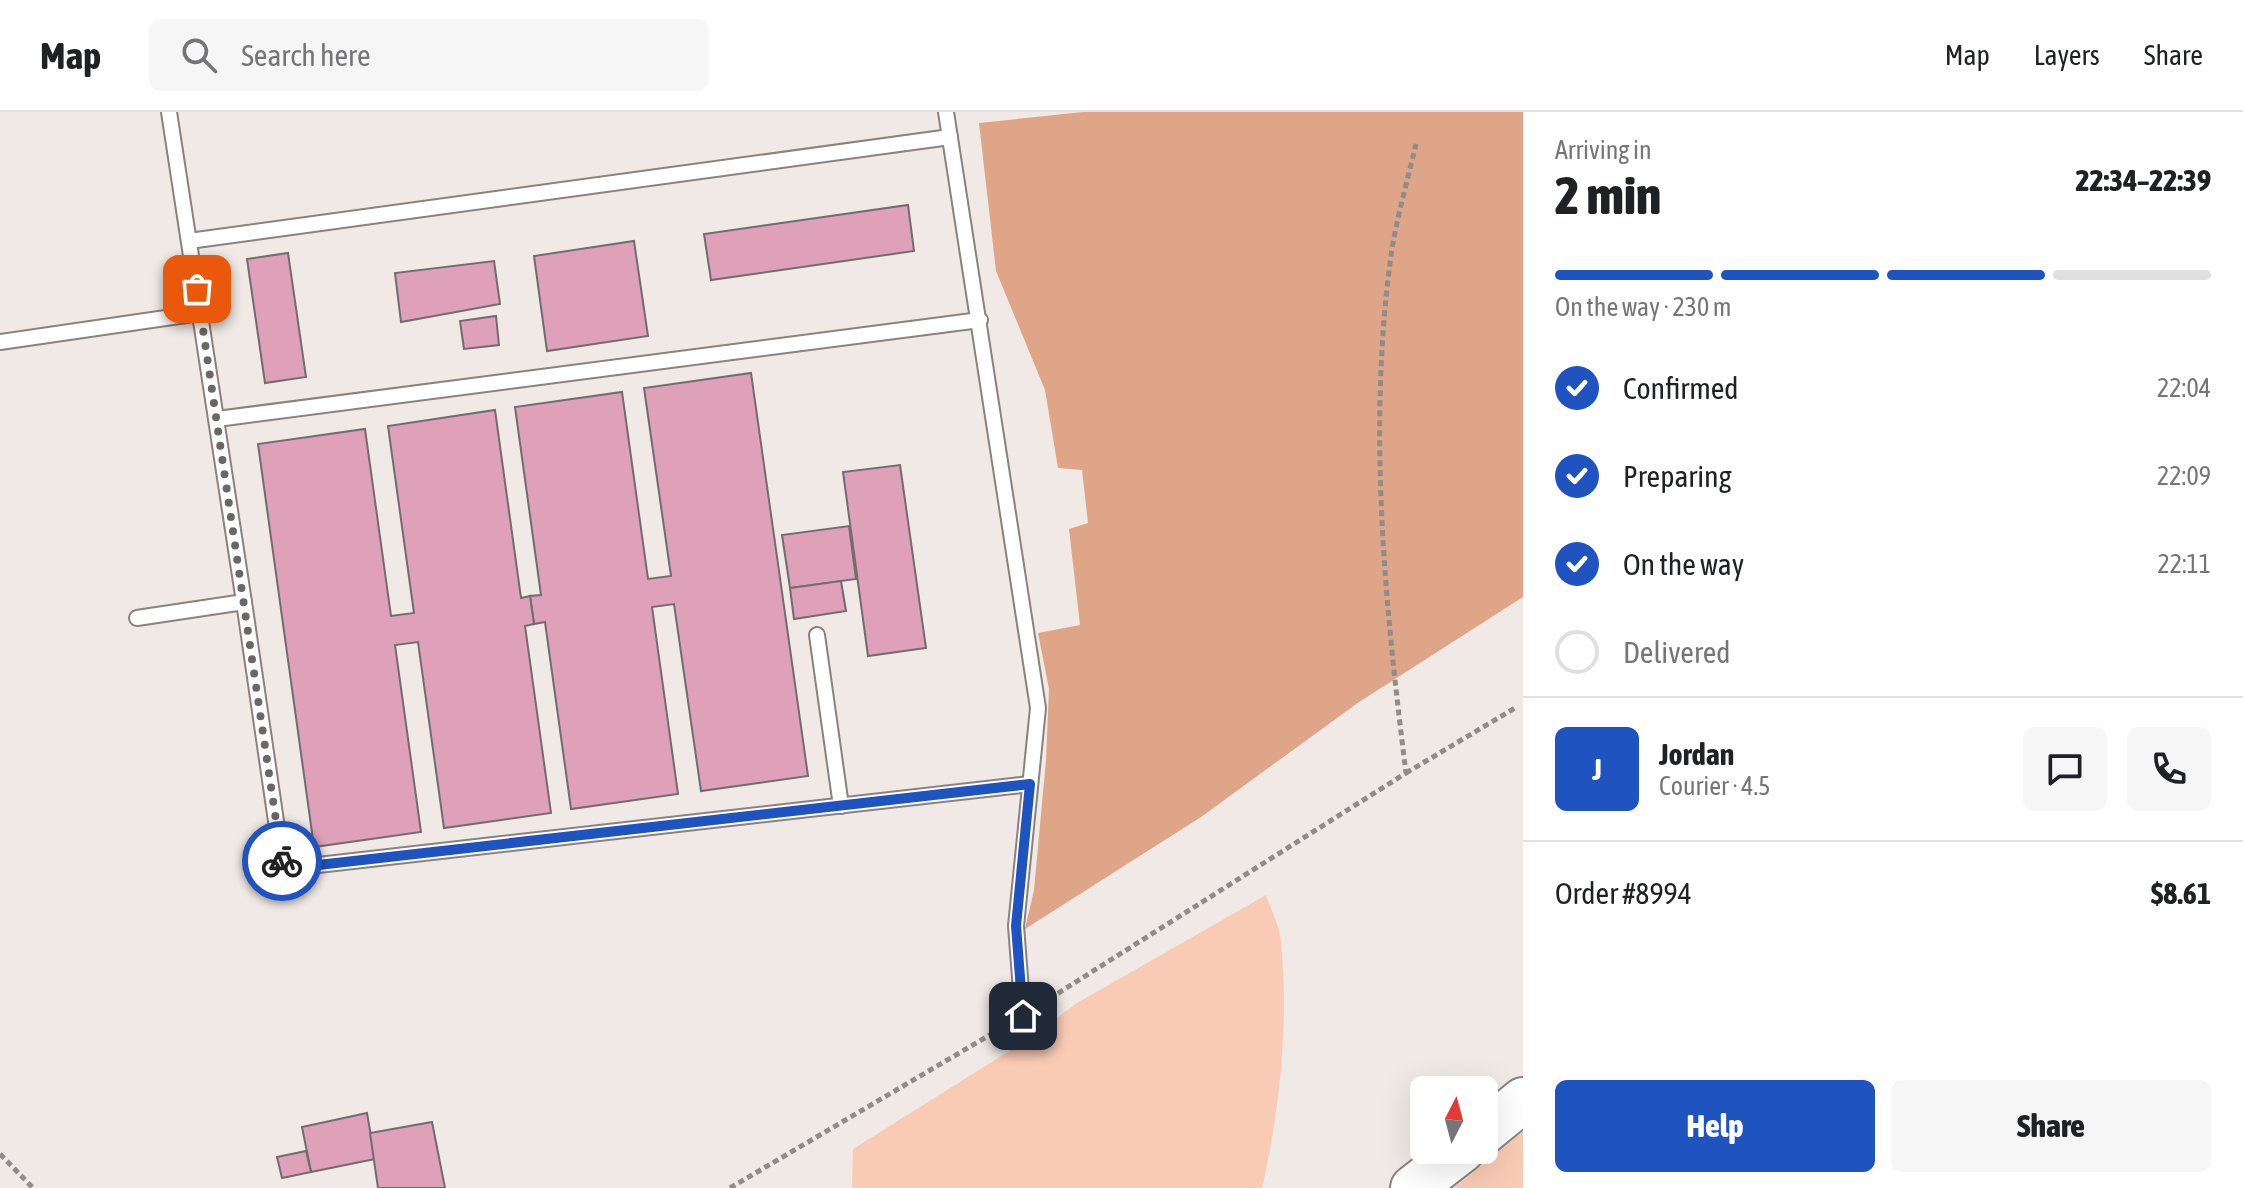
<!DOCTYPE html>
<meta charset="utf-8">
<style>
:root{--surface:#fff;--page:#f6f6f6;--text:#202124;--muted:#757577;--line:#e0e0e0;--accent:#1e53c0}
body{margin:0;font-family:"Asap Condensed",sans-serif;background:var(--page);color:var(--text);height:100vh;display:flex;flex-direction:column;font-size:30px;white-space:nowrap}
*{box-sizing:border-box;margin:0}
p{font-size:26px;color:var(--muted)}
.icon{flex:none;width:44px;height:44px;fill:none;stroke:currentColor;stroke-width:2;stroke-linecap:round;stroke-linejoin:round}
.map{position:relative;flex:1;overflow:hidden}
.panel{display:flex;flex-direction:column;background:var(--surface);width:720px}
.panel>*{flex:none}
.needle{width:52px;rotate:6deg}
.controls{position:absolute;left:1410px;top:964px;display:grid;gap:16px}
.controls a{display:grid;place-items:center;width:88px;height:88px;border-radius:12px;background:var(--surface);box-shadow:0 8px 32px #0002;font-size:40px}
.pin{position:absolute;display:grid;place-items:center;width:68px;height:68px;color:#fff;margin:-34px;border-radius:16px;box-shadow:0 4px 12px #0006}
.courier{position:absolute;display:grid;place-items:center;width:80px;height:80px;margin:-40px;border:6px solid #1e53c0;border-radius:50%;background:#fff;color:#222;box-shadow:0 2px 10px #0007}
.head em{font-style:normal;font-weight:800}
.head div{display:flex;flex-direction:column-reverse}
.head{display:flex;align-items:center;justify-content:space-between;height:136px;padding:0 32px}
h1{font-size:52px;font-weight:800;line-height:60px}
.bar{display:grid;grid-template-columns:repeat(4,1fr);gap:12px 8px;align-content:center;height:96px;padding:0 32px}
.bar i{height:10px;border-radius:6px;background:var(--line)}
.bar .selected{background:var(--accent)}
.bar p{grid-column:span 4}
.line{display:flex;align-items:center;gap:20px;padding:0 32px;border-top:2px solid var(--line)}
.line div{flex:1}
.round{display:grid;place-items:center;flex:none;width:84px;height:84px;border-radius:12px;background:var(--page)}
ol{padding:0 32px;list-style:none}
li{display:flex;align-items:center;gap:24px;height:88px}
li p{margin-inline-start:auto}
li .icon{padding:8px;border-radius:50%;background:var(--accent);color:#fff;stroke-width:4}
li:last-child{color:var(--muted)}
li i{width:44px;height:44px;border:4px solid var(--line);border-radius:50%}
.cta{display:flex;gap:16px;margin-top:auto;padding:16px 32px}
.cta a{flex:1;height:92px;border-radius:12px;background:var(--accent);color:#fff;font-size:32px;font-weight:800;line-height:92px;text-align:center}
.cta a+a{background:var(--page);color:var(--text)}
header{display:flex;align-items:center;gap:48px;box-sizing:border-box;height:112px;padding:0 40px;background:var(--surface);border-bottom:2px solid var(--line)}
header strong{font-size:38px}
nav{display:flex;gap:44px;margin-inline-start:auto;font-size:28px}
.search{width:560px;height:72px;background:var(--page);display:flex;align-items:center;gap:20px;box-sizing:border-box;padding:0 28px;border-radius:12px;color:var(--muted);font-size:30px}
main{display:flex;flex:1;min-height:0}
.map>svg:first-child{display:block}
.green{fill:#f9cbb5}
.forest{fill:#dfa588}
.building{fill:#dfa1ba;stroke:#736c6e;stroke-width:2}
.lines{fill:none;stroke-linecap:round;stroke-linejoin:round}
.lane-casing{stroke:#89827f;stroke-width:18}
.highway-casing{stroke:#89827f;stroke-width:48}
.path{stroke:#918b89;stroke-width:5;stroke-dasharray:6 4;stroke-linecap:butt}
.lane{stroke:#fff;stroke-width:14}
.highway{stroke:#fff;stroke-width:44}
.done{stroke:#6c6765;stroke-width:8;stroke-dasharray:0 14.4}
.route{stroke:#1e53c0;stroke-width:10}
</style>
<header>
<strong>Map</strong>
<div class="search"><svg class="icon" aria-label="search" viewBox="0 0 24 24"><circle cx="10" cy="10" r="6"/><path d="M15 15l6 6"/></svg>Search here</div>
<nav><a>Map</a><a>Layers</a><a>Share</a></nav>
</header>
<main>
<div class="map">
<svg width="1523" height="1076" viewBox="0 0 1523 1076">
<rect width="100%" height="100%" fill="#f1e9e6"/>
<!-- green -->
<g class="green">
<path d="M 1266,783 C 1271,798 1280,814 1281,830 C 1289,910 1280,998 1262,1076 L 852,1076 L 853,1037 L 1022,931 L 1077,891 Z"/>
<polygon points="1523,1019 1523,1076 1454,1076"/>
</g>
<!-- forest -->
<polygon class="forest" points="1083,0 1523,0 1523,485 1359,590 1201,705 1025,817 1034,778 1046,648 1049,577 1038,521 1080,513 1069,417 1088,411 1082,358 1058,356 1045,278 996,159 979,11"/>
<!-- building -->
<g class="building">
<polygon points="908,93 914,139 711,168 704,122"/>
<polygon points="634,129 648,224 547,239 534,144"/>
<polygon points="288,141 306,265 265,271 247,147"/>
<polygon points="494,149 500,192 401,210 395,161"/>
<polygon points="496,204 499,233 464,237 460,209"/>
<polygon points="751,261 808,664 701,679 674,492 652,495 678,682 571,697 545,510 534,512 530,484 541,483 515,295 622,280 648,467 671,464 644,276"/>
<polygon points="495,298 521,486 530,484 534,512 525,514 551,701 444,716 418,530 395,533 421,720 314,735 258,332 365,317 391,504 414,501 388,314"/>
<polygon points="900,353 926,536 868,544 843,360"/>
<polygon points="849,414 856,467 790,476 782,423"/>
<polygon points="841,469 846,499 794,507 790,476"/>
<polygon points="367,1001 375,1047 311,1060 302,1015"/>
<polygon points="432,1010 445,1076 378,1076 370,1021"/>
<polygon points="306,1039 311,1060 282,1066 277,1045"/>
</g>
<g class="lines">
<defs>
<g id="lane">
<polyline points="946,0 1038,596 1016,814 1023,904"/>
<polyline points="189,129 950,25"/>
<polyline points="0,230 200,201"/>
<polyline points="217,307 980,208"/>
<polyline points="244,490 283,757 1030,672"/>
<polyline points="137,506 244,490 169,0"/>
<polyline points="817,523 841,694"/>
</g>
<g id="highway">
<polyline points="1484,1020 1523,988"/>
<polyline points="1413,1076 1462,1038"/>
</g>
</defs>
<!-- lane casing -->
<use href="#lane" class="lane-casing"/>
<!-- highway casing -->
<use href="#highway" class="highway-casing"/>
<!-- path -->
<g class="path">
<polyline points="1406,661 1515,596"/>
<path d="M 1041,892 L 1406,661 C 1385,494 1368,320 1390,151 C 1395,111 1407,71 1416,32"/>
<polyline points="0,1042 33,1076"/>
<polyline points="730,1076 1005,914"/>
</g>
<!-- lane -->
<use href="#lane" class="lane"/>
<!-- highway -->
<use href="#highway" class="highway"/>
</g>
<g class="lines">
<!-- done -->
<polyline class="done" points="197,177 282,749"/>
<!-- route -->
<polyline class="route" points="282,749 283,757 1030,672 1016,814 1023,904"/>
</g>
</svg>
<div class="controls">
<a><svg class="needle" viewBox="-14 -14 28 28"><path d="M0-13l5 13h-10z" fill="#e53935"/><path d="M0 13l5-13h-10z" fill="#757577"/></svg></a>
</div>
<div class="pin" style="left:197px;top:177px;background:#ea580c"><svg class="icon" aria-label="bag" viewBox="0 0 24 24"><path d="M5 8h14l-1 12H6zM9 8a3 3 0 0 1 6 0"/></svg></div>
<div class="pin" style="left:1023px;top:904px;background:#1f2937"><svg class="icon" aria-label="home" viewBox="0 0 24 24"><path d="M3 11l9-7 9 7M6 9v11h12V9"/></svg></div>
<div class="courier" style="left:282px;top:749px"><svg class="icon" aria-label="bike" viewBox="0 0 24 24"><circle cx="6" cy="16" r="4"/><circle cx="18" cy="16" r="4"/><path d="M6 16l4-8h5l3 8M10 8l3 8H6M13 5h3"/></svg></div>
</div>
<section class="panel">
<div class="head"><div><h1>2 min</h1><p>Arriving in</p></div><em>22:34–22:39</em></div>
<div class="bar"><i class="selected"></i><i class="selected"></i><i class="selected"></i><i></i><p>On the way · 230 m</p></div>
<ol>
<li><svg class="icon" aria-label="check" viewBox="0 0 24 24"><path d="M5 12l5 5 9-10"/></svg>Confirmed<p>22:04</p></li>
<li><svg class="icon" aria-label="check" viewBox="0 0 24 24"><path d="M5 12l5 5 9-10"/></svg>Preparing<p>22:09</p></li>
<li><svg class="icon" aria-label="check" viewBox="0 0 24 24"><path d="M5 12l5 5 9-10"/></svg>On the way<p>22:11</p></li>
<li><i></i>Delivered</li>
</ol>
<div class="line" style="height:144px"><b class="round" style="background:var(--accent);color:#fff">J</b><div><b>Jordan</b><p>Courier · 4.5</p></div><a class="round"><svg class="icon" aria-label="chat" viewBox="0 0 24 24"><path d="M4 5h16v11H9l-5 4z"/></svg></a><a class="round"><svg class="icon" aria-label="phone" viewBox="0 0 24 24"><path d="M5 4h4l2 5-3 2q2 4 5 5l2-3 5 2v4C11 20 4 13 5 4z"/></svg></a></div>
<div class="line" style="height:104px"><div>Order #8994</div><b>$8.61</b></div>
<div class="cta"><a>Help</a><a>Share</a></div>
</section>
</main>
